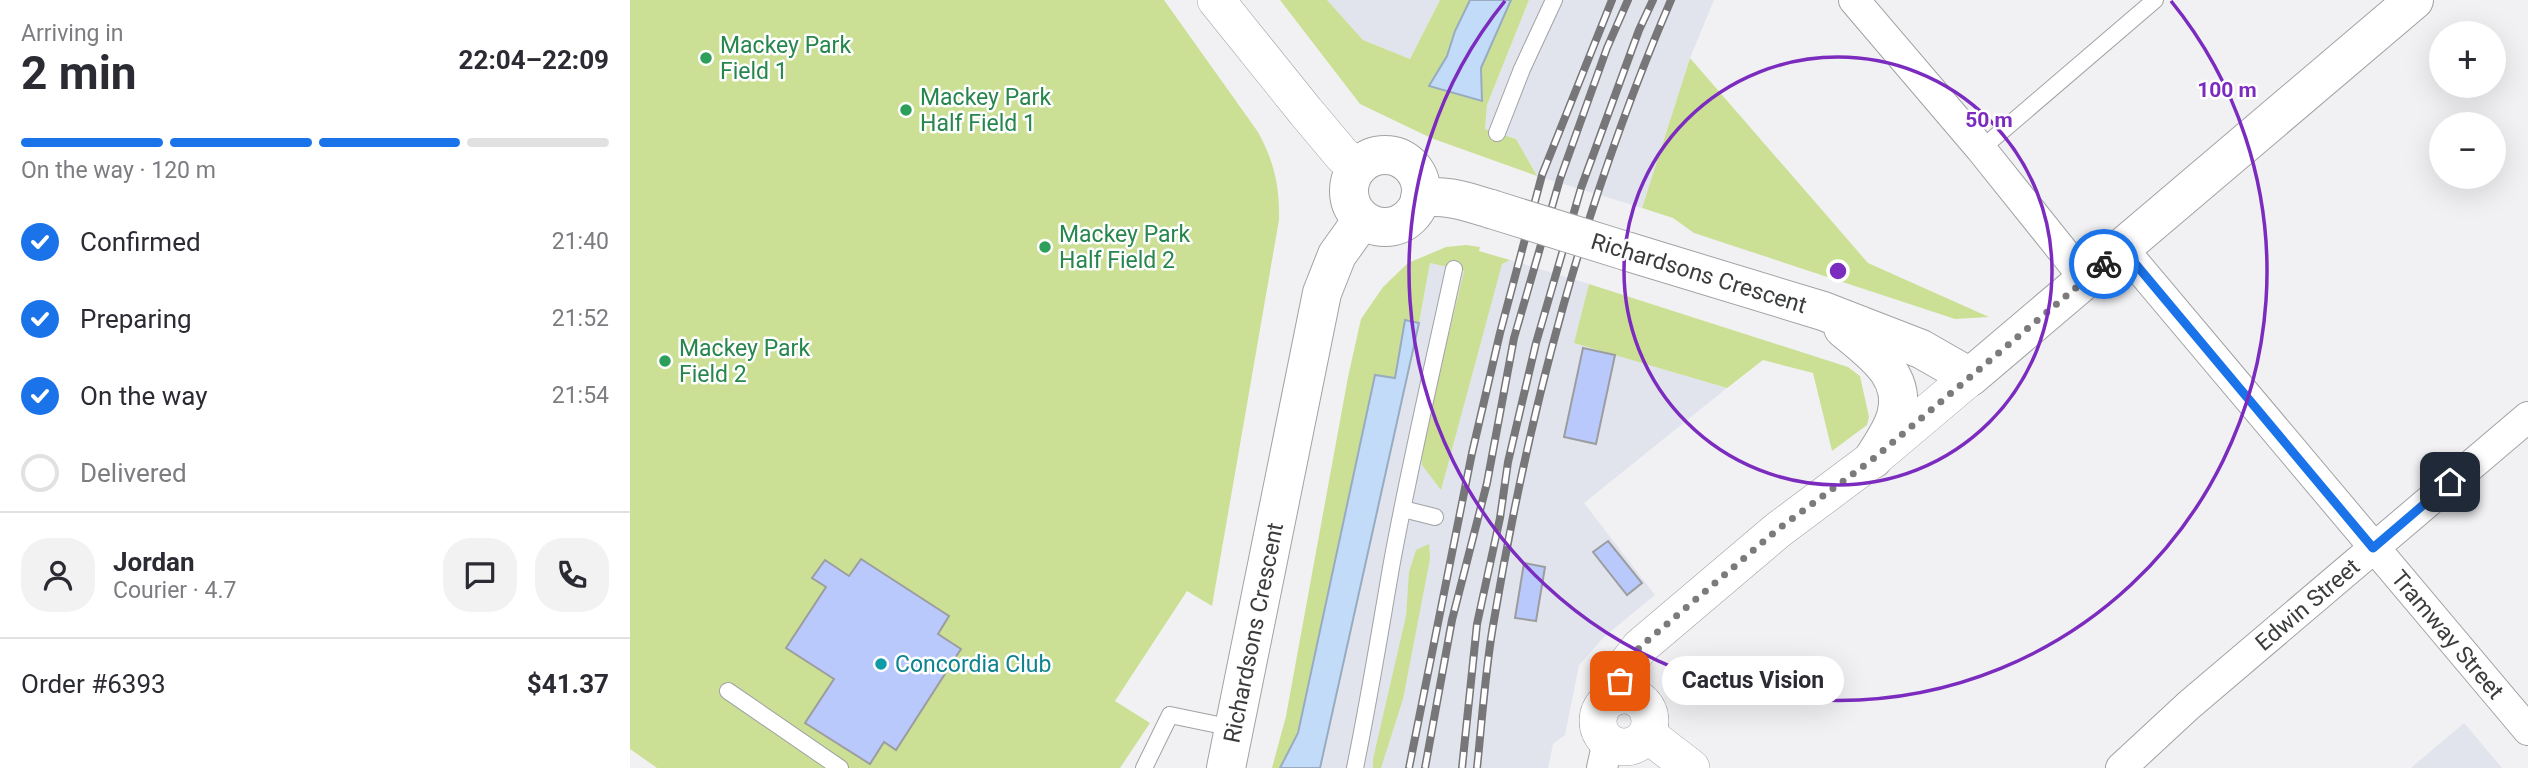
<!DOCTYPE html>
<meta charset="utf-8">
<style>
:root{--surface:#fff;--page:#f2f2f3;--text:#2b2b33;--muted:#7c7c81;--line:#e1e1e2;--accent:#1a73e8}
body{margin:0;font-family:Roboto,sans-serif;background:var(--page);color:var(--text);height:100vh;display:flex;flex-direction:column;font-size:26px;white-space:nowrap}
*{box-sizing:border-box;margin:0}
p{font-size:23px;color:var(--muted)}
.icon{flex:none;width:38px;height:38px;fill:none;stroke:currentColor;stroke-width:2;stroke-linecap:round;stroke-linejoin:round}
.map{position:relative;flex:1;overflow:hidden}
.side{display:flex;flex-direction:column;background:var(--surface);width:630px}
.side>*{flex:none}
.tools{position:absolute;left:1799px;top:21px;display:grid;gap:14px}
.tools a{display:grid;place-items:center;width:77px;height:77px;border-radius:50%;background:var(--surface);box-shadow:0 7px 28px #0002;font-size:35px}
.pin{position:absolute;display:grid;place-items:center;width:60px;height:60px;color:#fff;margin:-30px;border-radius:14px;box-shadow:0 4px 10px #0006}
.courier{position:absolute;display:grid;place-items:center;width:70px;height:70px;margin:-35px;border:5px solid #1a73e8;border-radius:50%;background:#fff;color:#222;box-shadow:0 2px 9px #0007}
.bubble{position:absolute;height:49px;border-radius:24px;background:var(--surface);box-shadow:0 7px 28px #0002;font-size:23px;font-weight:700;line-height:49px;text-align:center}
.overview em{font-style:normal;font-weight:700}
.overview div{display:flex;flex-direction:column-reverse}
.overview{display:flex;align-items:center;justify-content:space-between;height:119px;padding:0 21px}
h1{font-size:46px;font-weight:700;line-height:52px}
.bar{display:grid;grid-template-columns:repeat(4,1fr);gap:10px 7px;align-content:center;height:84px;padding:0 21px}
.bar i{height:9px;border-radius:5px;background:var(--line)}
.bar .current{background:var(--accent)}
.bar p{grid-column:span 4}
.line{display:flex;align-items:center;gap:18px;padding:0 21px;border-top:2px solid var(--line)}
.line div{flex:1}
.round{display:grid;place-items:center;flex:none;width:74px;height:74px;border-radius:28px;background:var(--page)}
ol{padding:0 21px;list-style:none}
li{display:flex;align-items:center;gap:21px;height:77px}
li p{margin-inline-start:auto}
li .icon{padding:7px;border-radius:50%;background:var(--accent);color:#fff;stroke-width:4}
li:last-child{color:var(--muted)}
li i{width:38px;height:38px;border:4px solid var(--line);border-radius:50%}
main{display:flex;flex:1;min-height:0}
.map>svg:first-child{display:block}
.built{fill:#e1e4ed}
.green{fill:#cce095}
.water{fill:#c1dbf8;stroke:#99abc0;stroke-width:2}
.building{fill:#b9c9fc;stroke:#9c9d9f;stroke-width:2}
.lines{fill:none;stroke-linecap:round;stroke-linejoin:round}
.service-casing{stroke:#a1a2a4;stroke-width:18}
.minor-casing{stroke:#a1a2a4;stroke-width:32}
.tertiary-casing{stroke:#a1a2a4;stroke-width:38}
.secondary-casing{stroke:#a1a2a4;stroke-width:40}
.service{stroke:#fff;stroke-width:16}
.minor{stroke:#fff;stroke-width:30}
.tertiary{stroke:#fff;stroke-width:37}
.secondary{stroke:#fff;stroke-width:38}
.rail-casing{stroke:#777779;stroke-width:8}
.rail{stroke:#fff;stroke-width:5;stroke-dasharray:16;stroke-linecap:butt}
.secondary-bridge-casing{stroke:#a1a2a4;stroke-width:40;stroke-linecap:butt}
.secondary-bridge{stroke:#fff;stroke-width:38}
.done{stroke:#7b7b7d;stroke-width:7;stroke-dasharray:0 12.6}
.route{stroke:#1a73e8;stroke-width:9}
.ring{fill:none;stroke:#7b2cbf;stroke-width:3.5}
.leisure-dot{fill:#2e9e5b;stroke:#fff;stroke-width:2.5}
.culture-dot{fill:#0f9aa8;stroke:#fff;stroke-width:2.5}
.labels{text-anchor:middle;stroke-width:5;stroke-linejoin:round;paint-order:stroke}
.leisure-label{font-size:23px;fill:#27864d;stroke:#fff;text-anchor:start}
.street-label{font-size:23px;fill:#3b3c3d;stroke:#fff}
.culture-label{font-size:23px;fill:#0d838f;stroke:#fff;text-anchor:start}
.centre{fill:#7b2cbf;stroke:#fff;stroke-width:3.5}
.ring-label{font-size:21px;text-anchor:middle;font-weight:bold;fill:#7b2cbf;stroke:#fff;stroke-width:5;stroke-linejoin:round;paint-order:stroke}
</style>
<main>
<section class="side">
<div class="overview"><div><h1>2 min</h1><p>Arriving in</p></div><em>22:04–22:09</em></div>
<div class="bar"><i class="current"></i><i class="current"></i><i class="current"></i><i></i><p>On the way · 120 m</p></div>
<ol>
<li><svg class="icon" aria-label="check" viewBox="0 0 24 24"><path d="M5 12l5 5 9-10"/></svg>Confirmed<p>21:40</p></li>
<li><svg class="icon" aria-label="check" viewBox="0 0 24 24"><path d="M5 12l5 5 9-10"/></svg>Preparing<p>21:52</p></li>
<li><svg class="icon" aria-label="check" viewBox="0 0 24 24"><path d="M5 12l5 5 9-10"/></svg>On the way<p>21:54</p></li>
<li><i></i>Delivered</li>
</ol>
<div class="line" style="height:126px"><a class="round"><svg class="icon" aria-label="person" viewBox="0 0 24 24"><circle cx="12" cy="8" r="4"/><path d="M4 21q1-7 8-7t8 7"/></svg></a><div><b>Jordan</b><p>Courier · 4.7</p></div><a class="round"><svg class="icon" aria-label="chat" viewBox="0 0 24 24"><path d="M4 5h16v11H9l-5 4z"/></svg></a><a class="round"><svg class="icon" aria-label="phone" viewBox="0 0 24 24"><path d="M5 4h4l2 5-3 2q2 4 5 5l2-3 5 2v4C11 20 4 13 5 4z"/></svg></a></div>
<div class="line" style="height:91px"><div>Order #6393</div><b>$41.37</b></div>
</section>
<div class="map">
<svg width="1898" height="768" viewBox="0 0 1898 768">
<rect width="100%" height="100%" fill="#f1f1f4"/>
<!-- built -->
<g class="built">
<polygon points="697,0 810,0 780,59 733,40"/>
<polygon points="899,0 1084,0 1060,58 1012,208 907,176 886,139 855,129 857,105"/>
<polygon points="880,260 959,284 945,343 1097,388 954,503 1025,595 975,636 949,665 935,735 923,744 918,768 690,768 789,323 800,263 844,274"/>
<polygon points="1834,723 1872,768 1781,768"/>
</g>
<!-- green -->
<g class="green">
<path d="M 0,0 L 534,0 L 628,132 C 644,161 650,187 649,220 L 582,606 L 557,591 L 485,701 L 520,723 L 490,768 L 27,768 L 0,749 Z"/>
<polygon points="650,0 697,0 733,40 780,59 810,0 840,0 825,31 817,56 799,85 851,101 851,69 877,7 881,0 899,0 857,105 855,129 886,139 907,176 801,138 730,104"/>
<polygon points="1060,58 1238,263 1359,317 1325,319 1064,233 1043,218 1012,208"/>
<polygon points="836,245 850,247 849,251 880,260 872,264 811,490 792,465 791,447 834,271 800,263 789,323 775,321 765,378 745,375 668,733 650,768 642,768 656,716 718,377 731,319 753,287 778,263 816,247"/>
<polygon points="959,284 1218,367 1230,376 1239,417 1237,425 1202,451 1183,373 1133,360 1097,388 944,343"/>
<polygon points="799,544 800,559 773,699 751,768 743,768 743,759 776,616 779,572 786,550"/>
</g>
<!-- water -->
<g class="water">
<polygon points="840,0 881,0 851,68 852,101 799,86 817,56 825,31"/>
<polygon points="775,320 789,323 690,768 650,768 668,733 745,375 765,378"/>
</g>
<!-- building -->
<g class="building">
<polygon points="953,348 985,355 966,444 934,437"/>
<polygon points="978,541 1012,583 997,595 963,552"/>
<polygon points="231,559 319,616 308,634 331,649 266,750 254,742 240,764 175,723 204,679 156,648 196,587 182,578 195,560 219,576"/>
<polygon points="894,563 915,567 906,621 885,618"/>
</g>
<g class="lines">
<defs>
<g id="service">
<polyline points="867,133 892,69 924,0"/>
<polyline points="1351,149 1525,0"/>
<polyline points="773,509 805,517"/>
<polyline points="98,691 210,768"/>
<polyline points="514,768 540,715 603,728"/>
<path d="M 725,768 C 739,700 750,631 762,562 C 780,464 803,366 824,269"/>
</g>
<g id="minor">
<polyline points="1224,0 1351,149 1456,280"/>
<path id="s1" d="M 1493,249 L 1898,730"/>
<polyline points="972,768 978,741"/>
<path id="s2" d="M 1491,768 L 1559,705 L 1898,417"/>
</g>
<g id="tertiary">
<polyline points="586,0 676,112 713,156 728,167"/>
<circle cx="994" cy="721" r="26"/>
<polyline points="987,696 993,669 1010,647 1148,530 1243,459 1340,377"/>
<polyline points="1017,734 1061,768"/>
</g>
<g id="secondary">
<circle cx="755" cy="191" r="36"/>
<path d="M 790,198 C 816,194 837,202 861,209"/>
<polyline points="999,252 1193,311 1291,349 1340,377 1784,0"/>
<path d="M 1213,328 C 1240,351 1278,375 1266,416 C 1262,431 1251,446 1243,459"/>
<path id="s3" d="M 596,768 L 692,293 L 707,255 L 732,220"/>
</g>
</defs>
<!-- service casing -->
<use href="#service" class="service-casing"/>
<!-- minor casing -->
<use href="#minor" class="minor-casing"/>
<!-- tertiary casing -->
<use href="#tertiary" class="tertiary-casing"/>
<!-- secondary casing -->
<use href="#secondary" class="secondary-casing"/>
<!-- service -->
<use href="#service" class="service"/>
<!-- minor -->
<use href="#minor" class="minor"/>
<!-- tertiary -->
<use href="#tertiary" class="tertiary"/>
<!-- secondary -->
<use href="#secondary" class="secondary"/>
<defs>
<g id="rail">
<polyline points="779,768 842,453 870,333 912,175 982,0"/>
<polyline points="795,768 822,620 857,483 884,338 930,179 977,48 998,0"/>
<polyline points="832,768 847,624 870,518 878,462 906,343 951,188 1009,30 1023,0"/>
<path d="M 847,768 C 852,721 855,673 863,626 C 899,409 954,202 1041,0"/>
</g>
</defs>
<!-- rail casing -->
<use href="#rail" class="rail-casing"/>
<!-- rail -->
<use href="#rail" class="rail"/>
<defs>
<polyline id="secondary-bridge" points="861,209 999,252"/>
</defs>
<!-- secondary-bridge casing -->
<use href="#secondary-bridge" class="secondary-bridge-casing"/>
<!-- secondary-bridge -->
<use href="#secondary-bridge" class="secondary-bridge"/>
</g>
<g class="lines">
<!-- done -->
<polyline class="done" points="990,681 999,659 1010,647 1147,530 1243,459 1474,264"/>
<!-- route -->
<polyline class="route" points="1474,264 1493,249 1743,548 1820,482"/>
</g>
<!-- distance rings -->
<g class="ring">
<circle cx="1208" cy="271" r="214"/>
<path d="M1541 1A429 429 0 1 1 875 1"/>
</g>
<!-- markers -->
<g class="leisure-dot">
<circle cx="76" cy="58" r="7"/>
<circle cx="276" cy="110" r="7"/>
<circle cx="415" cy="247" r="7"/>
<circle cx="35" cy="361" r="7"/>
</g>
<circle class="culture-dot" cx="251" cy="664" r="7"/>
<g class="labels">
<!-- leisure labels -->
<g class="leisure-label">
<text x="90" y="53">Mackey Park<tspan x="90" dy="26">Field 1</tspan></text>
<text x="290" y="105">Mackey Park<tspan x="290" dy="26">Half Field 1</tspan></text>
<text x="429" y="242">Mackey Park<tspan x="429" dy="26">Half Field 2</tspan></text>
<text x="49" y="356">Mackey Park<tspan x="49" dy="26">Field 2</tspan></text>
</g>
<!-- street labels -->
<g class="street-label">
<text transform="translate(1069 273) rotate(17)" y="8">Richardsons Crescent</text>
<text dy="8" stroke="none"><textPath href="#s2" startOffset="248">Edwin Street</textPath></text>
<text dy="8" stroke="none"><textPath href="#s3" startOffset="138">Richardsons Crescent</textPath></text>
<text dy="8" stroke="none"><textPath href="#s1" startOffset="504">Tramway Street</textPath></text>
</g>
<!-- culture labels -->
<g class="culture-label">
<text x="265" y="672">Concordia Club</text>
</g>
</g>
<circle cx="1208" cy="271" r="10" class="centre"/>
<g class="ring-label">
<text x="1597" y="97">100 m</text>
<text x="1359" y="127">50 m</text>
</g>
</svg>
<div class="tools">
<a>+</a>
<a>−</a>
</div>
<div class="pin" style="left:990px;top:681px;background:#ea580c"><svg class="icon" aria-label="bag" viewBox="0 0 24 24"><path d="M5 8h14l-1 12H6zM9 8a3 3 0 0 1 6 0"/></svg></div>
<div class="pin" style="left:1820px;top:482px;background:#1f2937"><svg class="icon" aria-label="home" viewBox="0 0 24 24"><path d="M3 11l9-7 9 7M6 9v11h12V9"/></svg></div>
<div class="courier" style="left:1474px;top:264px"><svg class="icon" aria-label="bike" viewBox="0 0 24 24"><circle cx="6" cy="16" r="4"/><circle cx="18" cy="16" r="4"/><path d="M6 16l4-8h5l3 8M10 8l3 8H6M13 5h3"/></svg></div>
<div class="bubble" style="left:1032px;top:656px;width:182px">Cactus Vision</div>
</div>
</main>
